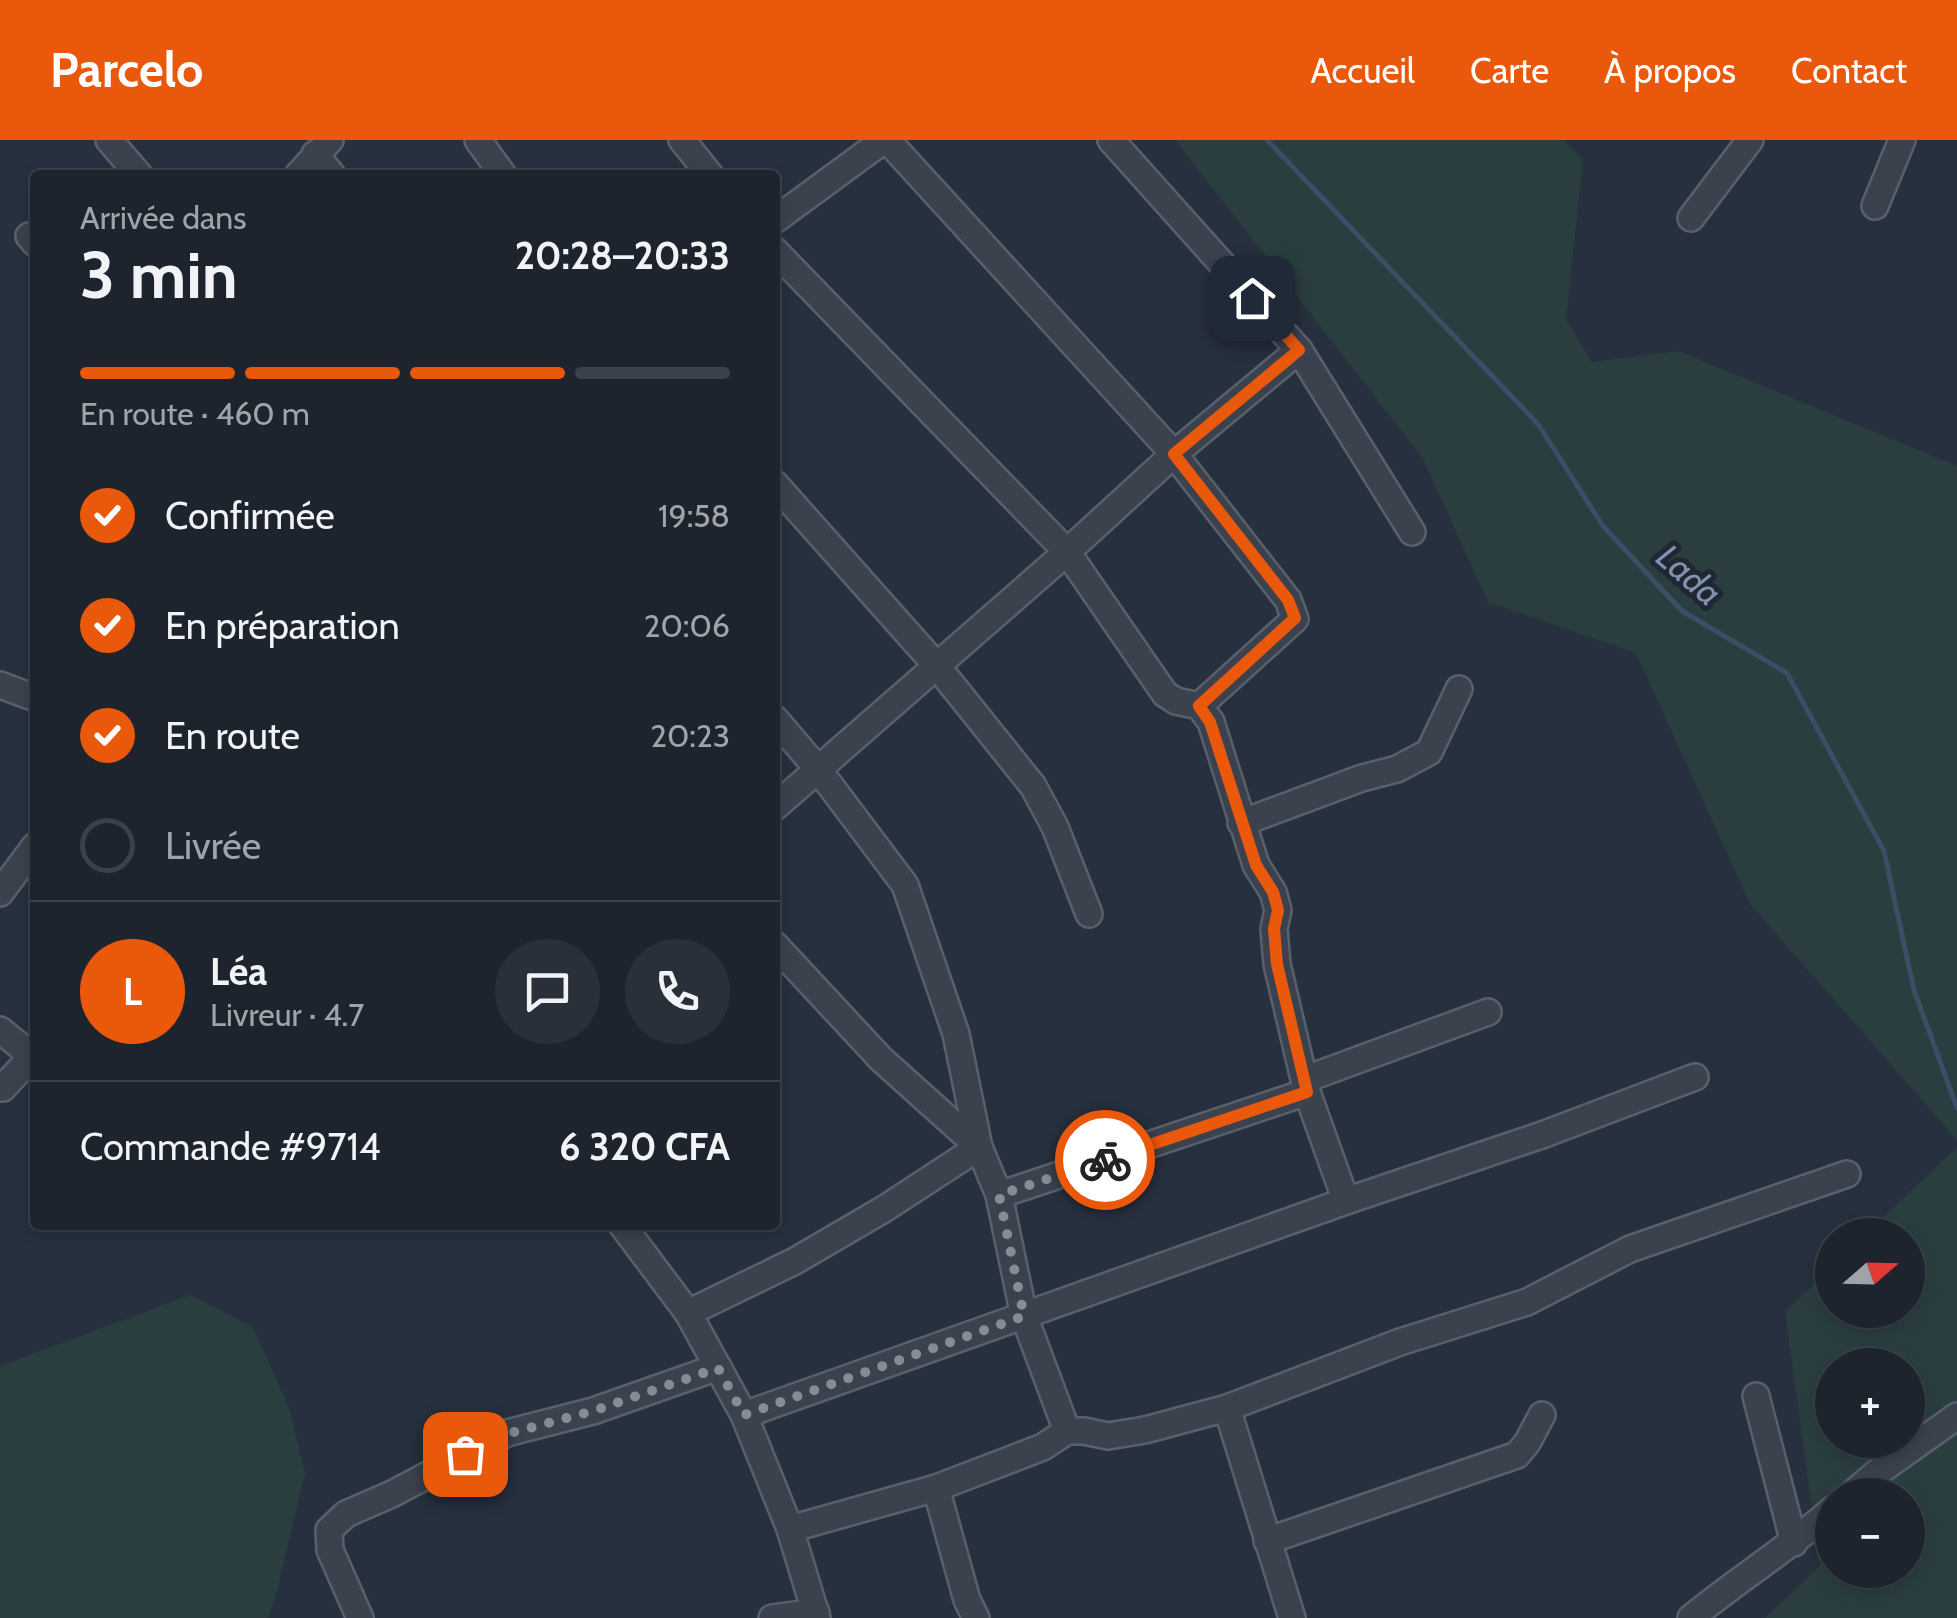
<!DOCTYPE html>
<html lang="fr">
<meta charset="utf-8">
<style>
:root{--surface:#1d242e;--page:#2a303a;--text:#f1f3f6;--muted:#a0a4aa;--line:#3b414a;--accent:#ea580c}
body{margin:0;font-family:Cabin,sans-serif;background:var(--page);color:var(--text);height:100vh;display:flex;flex-direction:column;font-size:38px;white-space:nowrap}
*{box-sizing:border-box;margin:0}
p{font-size:32px;color:var(--muted)}
.icon{flex:none;width:55px;height:55px;fill:none;stroke:currentColor;stroke-width:2;stroke-linecap:round;stroke-linejoin:round}
.map{position:relative;flex:1;overflow:hidden}
.drawer{position:absolute;left:30px;top:30px;width:750px;height:1060px;display:flex;flex-direction:column;background:var(--surface);border-radius:10px;box-shadow:0 5px 15px #0003,0 0 0 2px var(--line)}
.drawer>*{flex:none}
.needle{width:65px;rotate:70deg}
.controls{position:absolute;left:1815px;top:1078px;display:grid;gap:20px}
.controls a{display:grid;place-items:center;width:110px;height:110px;border-radius:50%;background:var(--surface);box-shadow:0 5px 15px #0003,0 0 0 2px var(--line);font-size:50px}
.pin{position:absolute;display:grid;place-items:center;width:85px;height:85px;color:#fff;margin:-42px;border-radius:20px;box-shadow:0 5px 15px #0006}
.courier{position:absolute;display:grid;place-items:center;width:100px;height:100px;margin:-50px;border:8px solid #ea580c;border-radius:50%;background:#fff;color:#222;box-shadow:0 2px 12px #0007}
.summary em{font-style:normal;font-weight:700}
.summary div{display:flex;flex-direction:column-reverse}
.summary{display:flex;align-items:center;justify-content:space-between;height:170px;padding:0 50px}
h1{font-size:65px;font-weight:700;line-height:75px}
.bar{display:grid;grid-template-columns:repeat(4,1fr);gap:15px 10px;align-content:center;height:120px;padding:0 50px}
.bar i{height:12px;border-radius:8px;background:var(--line)}
.bar .selected{background:var(--accent)}
.bar p{grid-column:span 4}
.line{display:flex;align-items:center;gap:25px;padding:0 50px;border-top:2px solid var(--line)}
.line div{flex:1}
.round{display:grid;place-items:center;flex:none;width:105px;height:105px;border-radius:52px;background:var(--page)}
ol{padding:0 50px;list-style:none}
li{display:flex;align-items:center;gap:30px;height:110px}
li p{margin-inline-start:auto}
li .icon{padding:10px;border-radius:50%;background:var(--accent);color:#fff;stroke-width:4}
li:last-child{color:var(--muted)}
li i{width:55px;height:55px;border:5px solid var(--line);border-radius:50%}
header{display:flex;align-items:center;gap:60px;box-sizing:border-box;height:140px;padding:0 50px;background:var(--accent);color:#fff}
header strong{font-size:48px}
nav{display:flex;gap:55px;margin-inline-start:auto;font-size:35px}
.map>svg:first-child{display:block}
.green{fill:#2a3e40;fill-rule:evenodd}
.lines{fill:none;stroke-linecap:round;stroke-linejoin:round}
.stream{stroke:#3d4d65;stroke-width:5}
.minor-casing{stroke:#58606c;stroke-width:30}
.minor{stroke:#3b424e;stroke-width:25}
.done{stroke:#858c98;stroke-width:10;stroke-dasharray:0 18}
.route{stroke:#ea580c;stroke-width:12}
.labels{text-anchor:middle;stroke-width:10;stroke-linejoin:round;paint-order:stroke}
.water-label{font-size:35px;font-style:italic;fill:#8093ae;stroke:#1f2733}
</style>
<header>
<strong>Parcelo</strong>
<nav><a>Accueil</a><a>Carte</a><a>À propos</a><a>Contact</a></nav>
</header>
<div class="map">
<svg width="1957" height="1478" viewBox="0 0 1957 1478">
<rect width="100%" height="100%" fill="#27303e"/>
<!-- green -->
<g class="green">
<polygon points="1175,0 1563,0 1583,20 1566,179 1592,222 1678,211 1957,326 1957,1000 1750,764 1636,513 1488,462 1422,317"/>
<path d="M 1957,1007 L 1957,1478 L 1765,1478 L 1820,1426 L 1785,1172 L 1832,1126 L 1832,1170 L 1908,1170 L 1908,1095 L 1865,1095 ZM 1832,1225 L 1908,1225 L 1908,1300 L 1832,1300 ZM 1832,1355 L 1908,1355 L 1908,1430 L 1832,1430 Z"/>
<polygon points="190,1155 253,1187 289,1268 305,1333 275,1459 268,1478 0,1478 0,1226"/>
</g>
<g class="lines">
<!-- stream -->
<polyline class="stream" points="1267,0 1538,284 1603,386 1682,471 1787,533 1884,711 1914,850 1957,968"/>
<defs>
<g id="minor">
<polyline points="109,0 139,35"/>
<polyline points="478,0 503,35"/>
<polyline points="682,0 710,35"/>
<polyline points="887,0 1174,314 1288,460 1295,479 1199,566"/>
<polyline points="1111,0 1299,210 1412,392"/>
<polyline points="315,14 332,35"/>
<polyline points="298,35 330,0"/>
<polyline points="1875,66 1902,0"/>
<polyline points="1691,78 1750,0"/>
<polyline points="775,80 884,0"/>
<polyline points="29,96 35,103"/>
<polyline points="775,111 1067,412 1165,554 1176,561 1199,566 1211,582 1256,725 1273,752 1278,770 1274,789 1277,824 1307,952 1346,1061"/>
<polyline points="775,344 936,525 1033,646 1055,687 1089,774"/>
<polyline points="0,545 35,558"/>
<polyline points="775,667 1067,412 1174,314 1299,210"/>
<polyline points="1241,683 1362,638 1397,629 1429,612 1459,549"/>
<polyline points="0,753 35,706"/>
<polyline points="775,805 881,919 979,1007 999,1055 1024,1176 1067,1291"/>
<polyline points="0,890 32,916"/>
<polyline points="1306,939 1488,872"/>
<polyline points="3,948 35,913"/>
<polyline points="999,1055 1307,952"/>
<polyline points="622,1085 688,1173 744,1275 790,1389 817,1478"/>
<polyline points="688,1173 795,1121 884,1069 979,1007 956,894 905,745 817,628 775,579"/>
<polyline points="1756,1256 1794,1403"/>
<polyline points="1227,1268 1292,1478"/>
<polyline points="744,1275 1346,1061 1542,995 1695,937"/>
<polyline points="936,1348 967,1460 976,1478"/>
<polyline points="1851,1355 1874,1335 1957,1276"/>
<polyline points="790,1389 936,1348 1043,1307 1067,1291 1084,1291 1108,1296 1145,1290 1227,1268 1400,1202 1527,1162 1630,1109 1847,1034"/>
<polyline points="1267,1401 1517,1315 1527,1303 1542,1275"/>
<polyline points="360,1478 330,1410 329,1390 346,1374 392,1354 507,1293 593,1271 718,1227"/>
<polyline points="772,1478 816,1472"/>
<path d="M 1691,1478 C 1737,1440 1787,1409 1832,1370"/>
</g>
</defs>
<!-- minor casing -->
<use href="#minor" class="minor-casing"/>
<!-- minor -->
<use href="#minor" class="minor"/>
</g>
<g class="lines">
<!-- done -->
<polyline class="done" points="465,1314 507,1294 593,1271 718,1228 744,1275 1024,1176 999,1055 1105,1020"/>
<!-- route -->
<polyline class="route" points="1105,1020 1307,952 1277,824 1274,789 1278,770 1273,752 1256,725 1210,582 1199,566 1295,478 1288,460 1174,314 1299,210 1252,158"/>
</g>
<g class="labels">
<!-- water labels -->
<g class="water-label">
<text transform="translate(1689 435) rotate(41)" y="12">Lada</text>
</g>
</g>
</svg>
<div class="controls">
<a><svg class="needle" viewBox="-14 -14 28 28"><path d="M0-13l5 13h-10z" fill="#e53935"/><path d="M0 13l5-13h-10z" fill="#a0a4aa"/></svg></a>
<a>+</a>
<a>−</a>
</div>
<div class="pin" style="left:465px;top:1314px;background:#ea580c"><svg class="icon" aria-label="bag" viewBox="0 0 24 24"><path d="M5 8h14l-1 12H6zM9 8a3 3 0 0 1 6 0"/></svg></div>
<div class="pin" style="left:1252px;top:158px;background:#1f2937"><svg class="icon" aria-label="home" viewBox="0 0 24 24"><path d="M3 11l9-7 9 7M6 9v11h12V9"/></svg></div>
<div class="courier" style="left:1105px;top:1020px"><svg class="icon" aria-label="bike" viewBox="0 0 24 24"><circle cx="6" cy="16" r="4"/><circle cx="18" cy="16" r="4"/><path d="M6 16l4-8h5l3 8M10 8l3 8H6M13 5h3"/></svg></div>
<section class="drawer">
<div class="summary"><div><h1>3 min</h1><p>Arrivée dans</p></div><em>20:28–20:33</em></div>
<div class="bar"><i class="selected"></i><i class="selected"></i><i class="selected"></i><i></i><p>En route · 460 m</p></div>
<ol>
<li><svg class="icon" aria-label="check" viewBox="0 0 24 24"><path d="M5 12l5 5 9-10"/></svg>Confirmée<p>19:58</p></li>
<li><svg class="icon" aria-label="check" viewBox="0 0 24 24"><path d="M5 12l5 5 9-10"/></svg>En préparation<p>20:06</p></li>
<li><svg class="icon" aria-label="check" viewBox="0 0 24 24"><path d="M5 12l5 5 9-10"/></svg>En route<p>20:23</p></li>
<li><i></i>Livrée</li>
</ol>
<div class="line" style="height:180px"><b class="round" style="background:var(--accent);color:#fff">L</b><div><b>Léa</b><p>Livreur · 4.7</p></div><a class="round"><svg class="icon" aria-label="chat" viewBox="0 0 24 24"><path d="M4 5h16v11H9l-5 4z"/></svg></a><a class="round"><svg class="icon" aria-label="phone" viewBox="0 0 24 24"><path d="M5 4h4l2 5-3 2q2 4 5 5l2-3 5 2v4C11 20 4 13 5 4z"/></svg></a></div>
<div class="line" style="height:130px"><div>Commande #9714</div><b>6 320 CFA</b></div>
</section>
</div>
